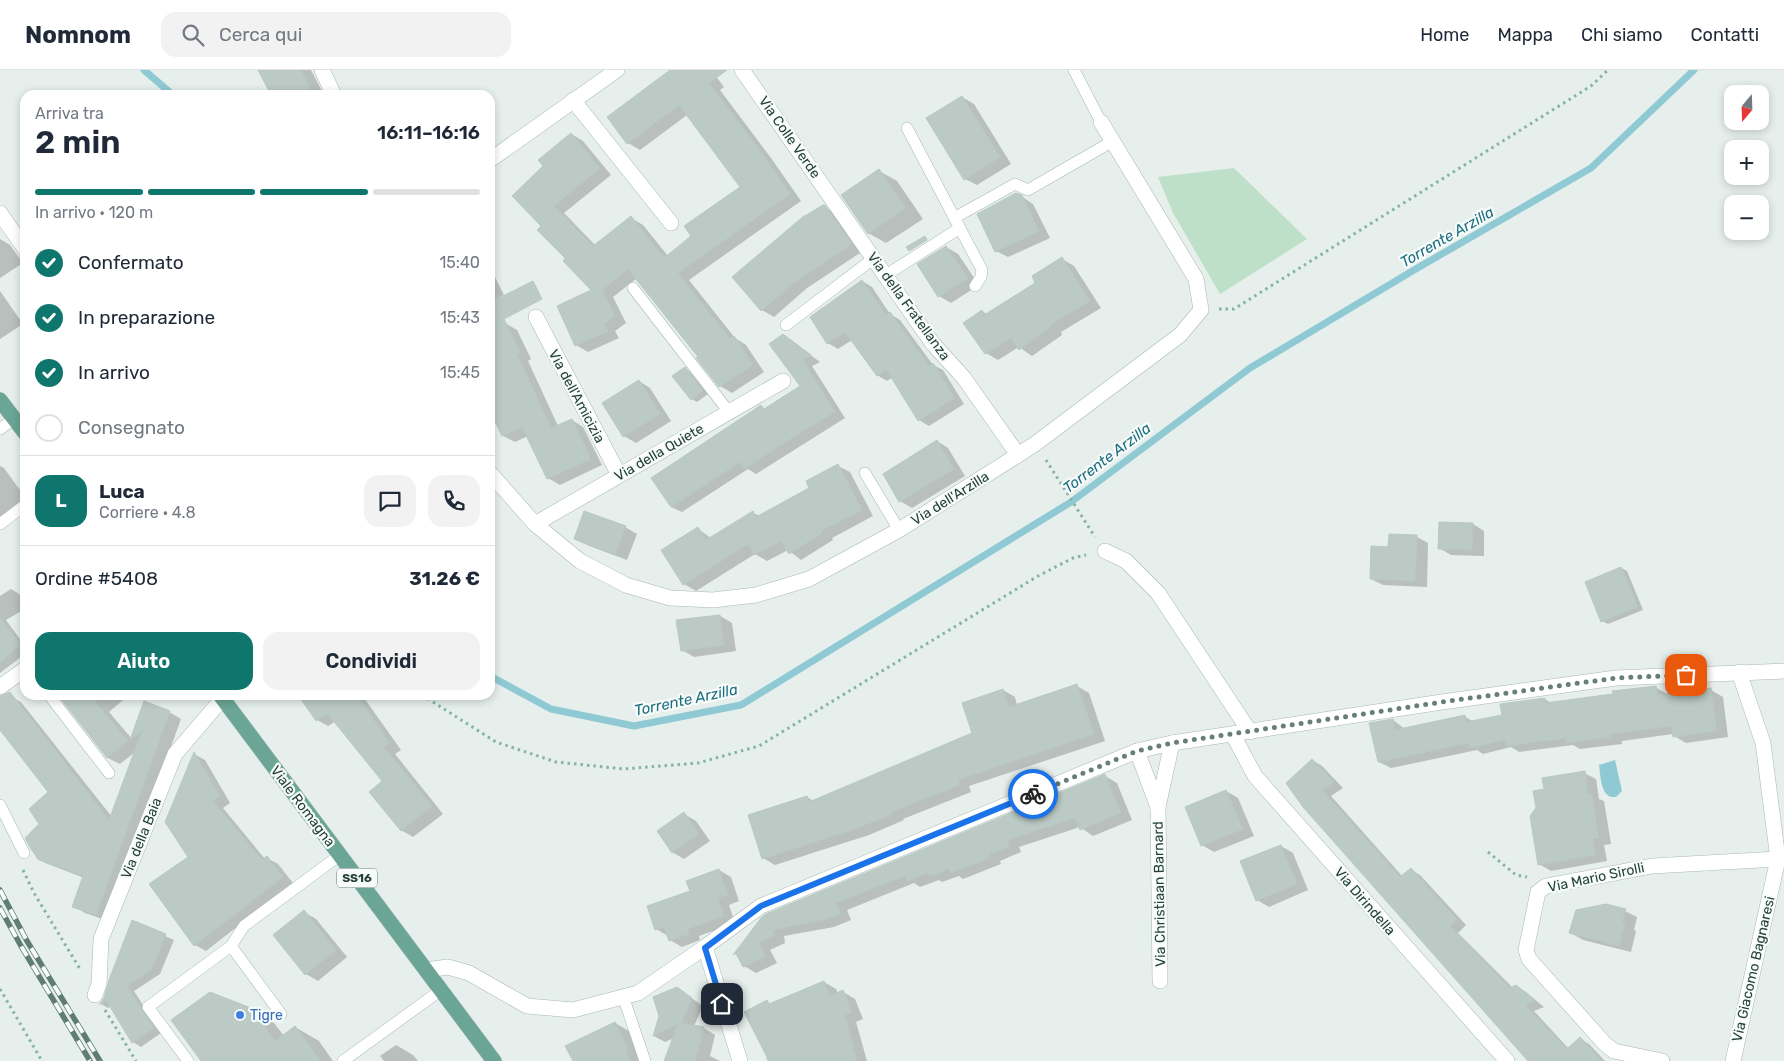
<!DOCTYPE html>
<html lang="it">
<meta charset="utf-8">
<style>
:root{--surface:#fff;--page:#f2f2f3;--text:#1f2937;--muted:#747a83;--line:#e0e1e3;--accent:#0f766e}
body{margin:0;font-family:Rubik,sans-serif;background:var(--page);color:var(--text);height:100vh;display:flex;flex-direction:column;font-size:19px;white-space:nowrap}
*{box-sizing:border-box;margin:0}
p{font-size:16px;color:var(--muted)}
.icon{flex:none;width:28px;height:28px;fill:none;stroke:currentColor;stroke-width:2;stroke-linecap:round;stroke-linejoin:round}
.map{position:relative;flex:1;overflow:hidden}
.drawer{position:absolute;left:20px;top:20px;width:475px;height:610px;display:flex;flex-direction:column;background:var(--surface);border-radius:15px;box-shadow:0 2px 8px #0003}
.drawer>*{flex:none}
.needle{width:32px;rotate:199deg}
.tools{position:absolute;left:1724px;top:15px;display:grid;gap:10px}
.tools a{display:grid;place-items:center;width:45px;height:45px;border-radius:10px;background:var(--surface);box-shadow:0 2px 8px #0003;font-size:25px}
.pin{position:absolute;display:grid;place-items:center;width:42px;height:42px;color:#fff;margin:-21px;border-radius:10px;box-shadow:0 2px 8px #0006}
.courier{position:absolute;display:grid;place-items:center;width:50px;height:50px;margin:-25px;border:4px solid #1a73e8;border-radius:50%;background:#fff;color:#222;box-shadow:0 1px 6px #0007}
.summary em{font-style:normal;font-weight:600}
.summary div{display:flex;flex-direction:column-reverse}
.summary{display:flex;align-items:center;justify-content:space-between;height:85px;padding:0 15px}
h1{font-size:32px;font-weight:600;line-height:38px}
.bar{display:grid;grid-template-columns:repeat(4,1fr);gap:8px 5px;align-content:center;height:60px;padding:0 15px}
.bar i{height:6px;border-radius:4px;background:var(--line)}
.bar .selected{background:var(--accent)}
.bar p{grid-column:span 4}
.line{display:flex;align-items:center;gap:12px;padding:0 15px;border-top:1px solid var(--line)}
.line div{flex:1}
.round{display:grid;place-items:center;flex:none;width:52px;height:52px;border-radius:15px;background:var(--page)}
ol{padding:0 15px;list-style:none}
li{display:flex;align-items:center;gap:15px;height:55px}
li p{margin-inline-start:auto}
li .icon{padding:5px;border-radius:50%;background:var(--accent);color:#fff;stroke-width:4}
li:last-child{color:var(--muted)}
li i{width:28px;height:28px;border:2px solid var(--line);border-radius:50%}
.cta{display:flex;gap:10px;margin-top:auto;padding:10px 15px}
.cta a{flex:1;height:58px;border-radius:15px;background:var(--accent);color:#fff;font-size:20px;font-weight:600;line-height:58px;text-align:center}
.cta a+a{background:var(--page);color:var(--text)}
header{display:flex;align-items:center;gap:30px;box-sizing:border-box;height:70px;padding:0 25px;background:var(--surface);border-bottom:1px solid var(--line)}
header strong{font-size:24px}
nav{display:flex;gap:28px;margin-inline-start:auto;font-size:18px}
.search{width:350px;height:45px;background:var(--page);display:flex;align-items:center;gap:12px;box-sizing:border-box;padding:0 18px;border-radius:15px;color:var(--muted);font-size:19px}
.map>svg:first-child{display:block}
.green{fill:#bfe0c8}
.water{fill:#8ec9d4}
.shadow{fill:#0003}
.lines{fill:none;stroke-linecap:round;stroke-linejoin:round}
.stream{stroke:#8ec9d4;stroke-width:7}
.building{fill:#bbcac4;stroke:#b8c9c2}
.lane-casing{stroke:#a8b8b2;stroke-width:12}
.street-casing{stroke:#a8b8b2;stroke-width:16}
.primary-casing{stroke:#c2cac8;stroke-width:16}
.path{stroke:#86b3a5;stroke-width:3;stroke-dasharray:2.5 4;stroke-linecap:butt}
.lane{stroke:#fff;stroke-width:11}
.street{stroke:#fff;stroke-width:15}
.primary{stroke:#6aa596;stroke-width:15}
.rail-casing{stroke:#5f7d75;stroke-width:5.5}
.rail{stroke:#f7fbf9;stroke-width:4;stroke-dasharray:11;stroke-linecap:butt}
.done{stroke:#687f78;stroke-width:5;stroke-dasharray:0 9}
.route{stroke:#1a73e8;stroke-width:6}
.shop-dot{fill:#3f7fe0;stroke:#f7fbf9;stroke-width:2}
.labels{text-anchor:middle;stroke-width:4.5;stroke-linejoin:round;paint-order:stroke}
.shield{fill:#f7fbf9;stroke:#637a73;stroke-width:1}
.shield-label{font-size:12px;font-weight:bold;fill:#24423a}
.street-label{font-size:14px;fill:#24423a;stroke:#f7fbf9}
.shop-label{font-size:14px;fill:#366cbe;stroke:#f7fbf9;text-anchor:start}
.water-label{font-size:15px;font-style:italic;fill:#1c6f80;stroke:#f7fbf9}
</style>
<header>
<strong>Nomnom</strong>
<div class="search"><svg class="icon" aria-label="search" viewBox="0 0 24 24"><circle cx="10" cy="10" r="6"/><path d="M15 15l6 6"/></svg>Cerca qui</div>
<nav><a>Home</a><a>Mappa</a><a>Chi siamo</a><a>Contatti</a></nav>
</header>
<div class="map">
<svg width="1784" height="991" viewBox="0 0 1784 991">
<rect width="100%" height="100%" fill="#e6efeb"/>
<!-- green -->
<polygon class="green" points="1234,98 1307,169 1220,224 1173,143 1158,107"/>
<!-- water -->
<path class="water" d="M 1615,690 L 1622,721 L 1616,727 C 1600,729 1601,706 1599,695 Z"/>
<!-- shadow -->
<g class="shadow">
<polygon points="260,0 311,0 324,25 272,25"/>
<polygon points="672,0 711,0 724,17 720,20 771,88 801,131 689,210 735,268 746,275 764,302 732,323 720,316 700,287 637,208 613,227 626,253 615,261 619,268 588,282 576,275 593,221 543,156 545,96 571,64 583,71 611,105 564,143 596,176 631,148 643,155 668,186 693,166 742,117 687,45 640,80 628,73 609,47"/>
<polygon points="962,27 974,34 1011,94 977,115 965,109"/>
<polygon points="879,101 897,111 923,149 886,173 868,163"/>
<polygon points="1021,126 1033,134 1050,168 1008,187 996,181"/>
<polygon points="824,137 837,144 863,181 807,218 774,247 762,240"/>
<polygon points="0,169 10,175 23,193 0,208"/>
<polygon points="946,177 958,184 979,215 951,233 939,226"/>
<polygon points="1062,189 1074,196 1101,238 1061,262 1062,265 1032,286 1019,277 998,290 986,283 982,241 988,245 1037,214"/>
<polygon points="490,197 504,225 490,232"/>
<polygon points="862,211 872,217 890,244 900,250 933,295 943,300 964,334 929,356 919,350 893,307 887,311 877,305 852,270 838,279 828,273 812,248"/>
<polygon points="0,221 23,254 0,269"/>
<polygon points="505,253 517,260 531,289 528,291 558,356 572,350 583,357 602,395 560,415 548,408 528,366 515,372 503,366 490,338 490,261"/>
<polygon points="793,272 820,292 812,296 845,348 756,404 748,399 682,442 671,437 761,337 766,339 802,316"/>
<polygon points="685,298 690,302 708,324 697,332 692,329"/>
<polygon points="639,311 650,318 671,351 636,373 624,366 603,333"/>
<polygon points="937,371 948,378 965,406 912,438 900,431"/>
<polygon points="0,396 4,398 25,427 25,433 0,451"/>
<polygon points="838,396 850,402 873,446 832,468 833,470 801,490 788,480 767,491 755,484 696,521 684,514 698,459 711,468 753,443 760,446 811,419"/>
<polygon points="1473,454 1484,461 1484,486 1451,485 1439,478"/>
<polygon points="625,457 637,464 627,490 587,475 575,469"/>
<polygon points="1417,467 1428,473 1427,517 1383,515 1371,509 1390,478"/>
<polygon points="1621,498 1627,501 1643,540 1608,554 1602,551"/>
<polygon points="11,519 19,524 25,533 25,539 6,550 25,576 25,584 0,603 0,526"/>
<polygon points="720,546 732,553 736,581 694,587 682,580"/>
<polygon points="1077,616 1089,623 1105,671 969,716 971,722 903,749 904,750 869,765 775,795 763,788 807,727 814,731 974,664 1003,620 1015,627 1017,635"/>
<polygon points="1655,617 1667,624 1711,620 1723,627 1728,667 1686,673 1674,666 1673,664 1622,671 1622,674 1580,679 1573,675 1519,682 1511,677 1483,684 1477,680 1391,698 1379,692 1393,650 1405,659 1464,646 1474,652 1503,646 1544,629 1552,633 1614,625"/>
<polygon points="60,625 129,625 109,642 132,669 145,633 169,642 181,649 108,851 85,843 74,836 84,808 48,794 36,788 41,754 50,722 0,658 0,633 10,626 21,632 112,747 135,682 120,694 108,688"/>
<polygon points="261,625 277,625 268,629"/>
<polygon points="300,625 362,625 401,680 395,684 443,744 413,767 401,760 384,711 336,651 328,656 317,650"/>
<polygon points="194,684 205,690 230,733 223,738 265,789 267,788 278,794 293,813 206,881 195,875 189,787"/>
<polygon points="1312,690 1322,696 1343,718 1331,726 1403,807 1411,800 1420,805 1466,855 1458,863 1513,918 1516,917 1526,922 1544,937 1534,941 1569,979 1580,969 1589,974 1605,991 1533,991 1304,736"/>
<polygon points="1584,703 1596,709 1599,729 1604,731 1611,774 1604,775 1607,791 1551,801 1539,794 1546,720"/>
<polygon points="1105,706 1117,713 1132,750 1093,766 1080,757 1019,777 1021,782 1000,791 1001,794 963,809 959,806 942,812 939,810 920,817 914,813 847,840 851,850 834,857 784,866 785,873 770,880 777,893 756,903 744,896 739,886 735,884 762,849"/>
<polygon points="1226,721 1238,728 1254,766 1214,782 1202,775"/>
<polygon points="684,744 696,751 710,771 684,789 672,782"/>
<polygon points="1281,776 1293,783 1308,820 1269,837 1257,830"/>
<polygon points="719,800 731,807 739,831 729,835 735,853 699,866 700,870 682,877 670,870 668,866 656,859 692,822"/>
<polygon points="1625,841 1637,847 1634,860 1636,861 1631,882 1583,870 1571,863"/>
<polygon points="304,842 316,849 347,887 318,911 306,904 275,866"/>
<polygon points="133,852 174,870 160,904 134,921 161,963 141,977 133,972 111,936 108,938 101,934 105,929"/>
<polygon points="824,912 836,919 838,924 843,922 855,929 863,949 856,952 867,991 768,991 766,988 768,987 767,932 771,934"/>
<polygon points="677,918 703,936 694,956 704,958 715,965 710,986 720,991 665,991 674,968 665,972 654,966 660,946"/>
<polygon points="250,939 274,953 284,966 295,957 319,971 333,991 203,991"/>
<polygon points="615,953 634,964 645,991 574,991"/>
<polygon points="396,975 413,985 418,991 384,991 380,986"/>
</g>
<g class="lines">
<!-- stream -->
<g class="stream">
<polyline points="144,0 173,25"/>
<polyline points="490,606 551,639 634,656 741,635 1071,432 1250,298 1414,200 1591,98 1694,0"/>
</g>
</g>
<!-- building -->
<g class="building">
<polygon points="258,0 301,0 313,25 271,25"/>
<polygon points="670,0 727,0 709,13 760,80 790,124 678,203 730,269 734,266 753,295 719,317 696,288 698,287 628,199 602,220 615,246 604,254 608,261 575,276 557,236 591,220 563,191 565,188 537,160 541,156 512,126 543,96 538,90 571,63 600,98 554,136 593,176 631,146 664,188 691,166 684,156 740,117 679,35 627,74 607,47"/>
<polygon points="962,26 1000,87 964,110 926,48"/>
<polygon points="879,99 906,138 868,164 841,125"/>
<polygon points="1016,123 1022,125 1039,161 995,182 977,144"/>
<polygon points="823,135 825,135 852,174 795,212 761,241 732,207 805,145 805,146"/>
<polygon points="925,166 927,170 909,181 906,177"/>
<polygon points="946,176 968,208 938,227 917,194"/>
<polygon points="1062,187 1090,231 1050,255 1051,257 1019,280 1011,268 985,284 963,253 982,240 984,245 1035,213 1032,206"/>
<polygon points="862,210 886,245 890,242 929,296 933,293 955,328 918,351 886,299 877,306 845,262 827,274 810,247"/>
<polygon points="533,211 542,229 504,249 520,282 517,284 551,358 572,349 591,389 547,409 522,357 502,366 490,341 490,220 495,230"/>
<polygon points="783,264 811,285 803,290 835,342 798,364 744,399 740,392 671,437 651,408 761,335 764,339 800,316 769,274"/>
<polygon points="685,297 703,321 691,330 672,306"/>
<polygon points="639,310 660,344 623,367 602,333"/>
<polygon points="937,370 954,399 899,432 883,404"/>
<polygon points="838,394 862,440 821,461 822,463 789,484 781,471 754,485 748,474 683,515 661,480 698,457 706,470 753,441 756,447 809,418 806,411"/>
<polygon points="584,441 626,456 615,485 574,469"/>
<polygon points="1439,452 1473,453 1472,480 1438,479"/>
<polygon points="1389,464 1417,465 1415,511 1370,509 1371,476 1388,477"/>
<polygon points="1621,497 1638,537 1601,552 1585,512"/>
<polygon points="720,545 724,575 681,581 676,550"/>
<polygon points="0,548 21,575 0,592"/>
<polygon points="1077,614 1094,664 958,710 960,715 892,742 893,744 857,758 762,789 748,745 807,726 809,732 972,663 962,633 1003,619 1009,637"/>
<polygon points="1656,616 1658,625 1711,618 1717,661 1673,667 1671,656 1610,664 1611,667 1566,673 1566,668 1506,676 1505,670 1470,678 1469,673 1378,692 1369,653 1393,649 1395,660 1465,645 1466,652 1502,645 1500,634 1545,628 1545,633 1613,624 1612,621"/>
<polygon points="10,622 109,750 142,661 130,670 144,631 170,641 96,845 72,837 83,806 39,790 31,779 25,768 39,754 29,739 48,722 0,660 0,626"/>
<polygon points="58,625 90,625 128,671 107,688"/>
<polygon points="298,625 356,625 390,673 384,677 432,736 401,761 369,722 382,711 327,643 316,651"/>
<polygon points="194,682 220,726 213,731 262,790 267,786 283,807 194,876 149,814 188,787 165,752"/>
<polygon points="1312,689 1334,712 1322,720 1400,807 1411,798 1457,849 1450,856 1510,918 1516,915 1536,931 1525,935 1567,979 1580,967 1602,991 1528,991 1303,737 1286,713"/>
<polygon points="1585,701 1588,724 1592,723 1599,768 1593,769 1596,785 1538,795 1530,746 1536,738 1533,721 1544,719 1542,708"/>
<polygon points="1105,704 1121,743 1080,760 1075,748 1008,770 1010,776 989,784 990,788 950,803 949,799 930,806 928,803 907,811 905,806 836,833 840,844 822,850 773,860 774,866 759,873 766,886 743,897 736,883 733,885 761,848 766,844"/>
<polygon points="1226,720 1243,759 1201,776 1185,737"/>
<polygon points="684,742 699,764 672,783 657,761"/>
<polygon points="1281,775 1297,814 1256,831 1240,791"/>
<polygon points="719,799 728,825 718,828 724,846 688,859 689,864 669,871 664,857 655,860 647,836 690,821 686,811"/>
<polygon points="1606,834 1626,839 1622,852 1625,853 1619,876 1569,863 1576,840"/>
<polygon points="304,840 336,880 305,905 273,865"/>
<polygon points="132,850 166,864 152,899 127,916 154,958 132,973 106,930 99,935 104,928 109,910"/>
<polygon points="824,911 830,926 843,920 852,942 845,945 857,991 769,991 744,942 767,930 769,934"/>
<polygon points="677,917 692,928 681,953 704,957 695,991 664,991 678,954 653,966 659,946 653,927"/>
<polygon points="210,922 251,938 275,971 295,956 321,991 201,991 171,950"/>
<polygon points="615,952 626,975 629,991 573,991 565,976"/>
</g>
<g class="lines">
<defs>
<g id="lane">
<polyline points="1074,0 1101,52"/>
<polyline points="907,58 982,200 981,207 975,216"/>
<polyline points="954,148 1015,114 1028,120 1113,71"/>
<polyline points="886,205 960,158"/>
<polyline points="633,218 729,342"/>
<polyline points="786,255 874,188"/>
<polyline points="0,359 14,349"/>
<polyline points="865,403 899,460"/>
<polyline points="0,454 25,435"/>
<polyline points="49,625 109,703"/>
<polyline points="0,735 24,783"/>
<polyline points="231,876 281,944"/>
<polyline points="623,926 645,991"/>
<polyline points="188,991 148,937 231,876 244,856 340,785"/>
<polyline points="343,991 441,920"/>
</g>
<g id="street">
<polyline points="322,0 334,25"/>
<polyline points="742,0 933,274 964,308 1018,385"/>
<polyline points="573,30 671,153"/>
<polyline points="490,90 617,0"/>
<polyline points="0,143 25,179"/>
<polyline points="536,247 619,405"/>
<polyline points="490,403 535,454 580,491 626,515 670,528 713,530 756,525 809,509 899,460 1018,385 1035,374 1180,265 1201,240 1196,209 1101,52"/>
<polyline points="535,454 783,311"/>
<polyline points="1105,481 1126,491 1158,523 1250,662"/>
<polyline points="0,617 25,599"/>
<polyline points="1233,665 1255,706 1507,991"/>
<polyline points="1137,681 1158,737"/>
<polyline points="705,877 740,991"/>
<polyline points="426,900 448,897 469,903 527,936 573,940 638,923 705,877 761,836 1137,681 1172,673 1442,632 1616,608 1784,601"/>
<polyline points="1160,911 1158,737 1172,673"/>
<polyline points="95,925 99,914 101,869 175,684 223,628"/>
<polyline points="1662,991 1614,981 1605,974 1529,889 1526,880 1538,822 1546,816 1652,796 1778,789"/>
<polyline points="1733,991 1778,789 1763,673 1739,602"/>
</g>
<g id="primary">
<polyline points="0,330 25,363"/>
<polyline points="220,625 494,991"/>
</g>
</defs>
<!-- lane casing -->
<use href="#lane" class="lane-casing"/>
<!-- street casing -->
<use href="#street" class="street-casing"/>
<!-- primary casing -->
<use href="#primary" class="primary-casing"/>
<!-- path -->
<g class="path">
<polyline points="1219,239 1234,239 1591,16 1608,0"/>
<polyline points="1046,390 1095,467"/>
<polyline points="422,625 496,672 556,692 624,699 698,693 759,676 1038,506 1073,488 1086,485"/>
<polyline points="1488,782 1516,805 1527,807"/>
<polyline points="23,800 34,823 80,899"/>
<polyline points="0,919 42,991"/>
<polyline points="105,940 136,991"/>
</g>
<!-- lane -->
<use href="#lane" class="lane"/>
<!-- street -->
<use href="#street" class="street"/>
<!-- primary -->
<use href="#primary" class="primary"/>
<defs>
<g id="rail">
<polyline points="0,820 27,871 100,991"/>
<polyline points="0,838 21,876 90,991"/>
</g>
</defs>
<!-- rail casing -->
<use href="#rail" class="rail-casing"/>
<!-- rail -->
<use href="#rail" class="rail"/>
</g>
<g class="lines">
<!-- done -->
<polyline class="done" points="1033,724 1137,681 1172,673 1442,632 1616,608 1686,605"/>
<!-- route -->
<polyline class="route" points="722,934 705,878 761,836 1033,724"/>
</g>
<!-- markers -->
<circle class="shop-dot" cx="240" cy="945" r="5"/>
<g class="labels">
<!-- shield labels -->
<rect class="shield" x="337" y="798.5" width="40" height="19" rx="4"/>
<g class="shield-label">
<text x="357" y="812">SS16</text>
</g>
<!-- street labels -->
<g class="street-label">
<text transform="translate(790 67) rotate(55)" y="5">Via Colle Verde</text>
<text transform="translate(909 236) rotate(54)" y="5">Via della Fratellanza</text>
<text transform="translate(577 326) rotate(62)" y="5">Via dell'Amicizia</text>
<text transform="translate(659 382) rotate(-30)" y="5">Via della Quiete</text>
<text transform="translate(950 428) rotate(-32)" y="5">Via dell'Arzilla</text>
<text transform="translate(303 736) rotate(53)" y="5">Viale Romagna</text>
<text transform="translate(141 768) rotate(-68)" y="5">Via della Baia</text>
<text transform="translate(1596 807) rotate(-12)" y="5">Via Mario Sirolli</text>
<text transform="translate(1159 824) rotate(-91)" y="5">Via Christiaan Barnard</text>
<text transform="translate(1365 831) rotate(49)" y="5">Via Dirindella</text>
<text transform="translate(1753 899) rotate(-77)" y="5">Via Giacomo Bagnaresi</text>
</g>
<!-- shop labels -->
<g class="shop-label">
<text x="250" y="950">Tigre</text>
</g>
<!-- water labels -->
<g class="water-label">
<text transform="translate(1447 167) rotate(-30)" y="5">Torrente Arzilla</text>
<text transform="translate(1107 388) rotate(-37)" y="5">Torrente Arzilla</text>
<text transform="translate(686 630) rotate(-12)" y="5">Torrente Arzilla</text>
</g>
</g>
</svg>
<div class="tools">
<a><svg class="needle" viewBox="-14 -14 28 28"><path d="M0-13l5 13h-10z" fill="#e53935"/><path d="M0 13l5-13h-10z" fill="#747a83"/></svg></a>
<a>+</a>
<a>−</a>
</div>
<div class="pin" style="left:1686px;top:605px;background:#ea580c"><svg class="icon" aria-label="bag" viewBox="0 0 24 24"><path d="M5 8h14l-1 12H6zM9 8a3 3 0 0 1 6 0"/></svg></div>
<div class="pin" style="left:722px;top:934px;background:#1f2937"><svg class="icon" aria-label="home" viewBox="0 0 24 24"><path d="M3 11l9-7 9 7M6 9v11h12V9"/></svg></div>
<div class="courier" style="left:1033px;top:724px"><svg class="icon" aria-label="bike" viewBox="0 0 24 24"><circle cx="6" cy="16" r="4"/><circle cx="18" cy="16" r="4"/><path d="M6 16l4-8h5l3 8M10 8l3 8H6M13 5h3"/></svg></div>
<section class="drawer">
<div class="summary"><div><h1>2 min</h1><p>Arriva tra</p></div><em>16:11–16:16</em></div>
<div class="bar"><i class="selected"></i><i class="selected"></i><i class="selected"></i><i></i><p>In arrivo · 120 m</p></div>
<ol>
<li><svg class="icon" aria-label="check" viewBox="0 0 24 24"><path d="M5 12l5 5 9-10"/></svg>Confermato<p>15:40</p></li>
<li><svg class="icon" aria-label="check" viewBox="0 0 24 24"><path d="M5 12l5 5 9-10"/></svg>In preparazione<p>15:43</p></li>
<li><svg class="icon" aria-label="check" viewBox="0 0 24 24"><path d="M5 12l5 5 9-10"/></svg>In arrivo<p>15:45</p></li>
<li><i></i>Consegnato</li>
</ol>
<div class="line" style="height:90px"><b class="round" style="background:var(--accent);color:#fff">L</b><div><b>Luca</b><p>Corriere · 4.8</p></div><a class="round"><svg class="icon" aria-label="chat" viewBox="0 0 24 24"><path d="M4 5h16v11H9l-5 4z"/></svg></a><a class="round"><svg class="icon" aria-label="phone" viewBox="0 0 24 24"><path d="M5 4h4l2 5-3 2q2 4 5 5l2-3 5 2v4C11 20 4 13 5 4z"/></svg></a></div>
<div class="line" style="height:65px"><div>Ordine #5408</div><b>31.26 €</b></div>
<div class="cta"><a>Aiuto</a><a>Condividi</a></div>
</section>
</div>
